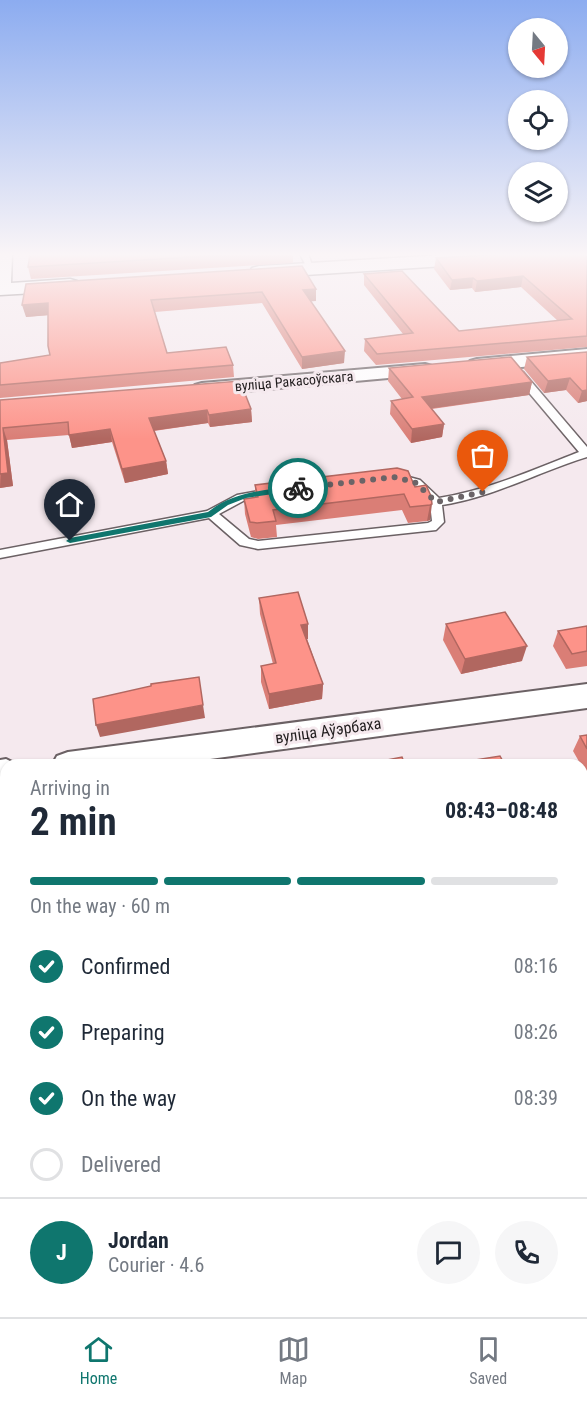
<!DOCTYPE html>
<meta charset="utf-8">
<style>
:root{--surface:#fff;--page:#f6f6f7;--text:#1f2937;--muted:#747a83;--line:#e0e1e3;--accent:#0f766e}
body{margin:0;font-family:"Roboto Condensed",sans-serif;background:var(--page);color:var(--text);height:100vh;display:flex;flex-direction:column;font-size:22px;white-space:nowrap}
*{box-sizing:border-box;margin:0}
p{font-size:20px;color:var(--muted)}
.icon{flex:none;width:33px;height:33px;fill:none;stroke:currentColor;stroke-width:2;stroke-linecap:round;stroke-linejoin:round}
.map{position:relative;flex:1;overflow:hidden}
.side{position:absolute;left:0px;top:759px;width:588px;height:558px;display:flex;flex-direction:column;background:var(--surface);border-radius:18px 18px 0 0;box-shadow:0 2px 4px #0004}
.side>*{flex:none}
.needle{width:39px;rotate:162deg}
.fabs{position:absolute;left:508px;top:18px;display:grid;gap:12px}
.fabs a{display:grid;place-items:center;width:60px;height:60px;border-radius:50%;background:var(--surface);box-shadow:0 2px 4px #0004;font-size:30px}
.pin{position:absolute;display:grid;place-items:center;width:51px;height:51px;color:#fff;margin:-62px -26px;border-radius:50% 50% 50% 0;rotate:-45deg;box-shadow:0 0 6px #0007}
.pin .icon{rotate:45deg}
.courier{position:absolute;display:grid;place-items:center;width:60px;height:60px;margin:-30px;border:4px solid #0f766e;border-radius:50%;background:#fff;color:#222;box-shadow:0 2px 8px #0007}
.overview em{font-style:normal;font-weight:700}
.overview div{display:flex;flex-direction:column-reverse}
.overview{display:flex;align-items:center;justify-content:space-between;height:102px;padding:0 30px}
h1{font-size:39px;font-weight:700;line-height:45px}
.bar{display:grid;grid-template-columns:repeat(4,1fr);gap:9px 6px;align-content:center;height:72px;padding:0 30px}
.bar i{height:8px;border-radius:4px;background:var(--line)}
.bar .on{background:var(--accent)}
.bar p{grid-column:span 4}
.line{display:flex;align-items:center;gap:15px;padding:0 30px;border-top:2px solid var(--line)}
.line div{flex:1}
.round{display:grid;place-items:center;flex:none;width:63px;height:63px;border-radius:32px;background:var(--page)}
ol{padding:0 30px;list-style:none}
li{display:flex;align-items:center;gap:18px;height:66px}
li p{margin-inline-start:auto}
li .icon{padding:6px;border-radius:50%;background:var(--accent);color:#fff;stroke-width:4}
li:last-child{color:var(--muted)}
li i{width:33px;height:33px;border:3px solid var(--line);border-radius:50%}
.tab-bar{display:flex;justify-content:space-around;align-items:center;height:84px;border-top:2px solid var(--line);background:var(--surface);font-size:16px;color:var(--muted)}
.tab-bar a{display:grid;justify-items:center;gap:3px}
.tab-bar .on{color:var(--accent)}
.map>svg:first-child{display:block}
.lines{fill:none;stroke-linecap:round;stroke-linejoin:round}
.service-casing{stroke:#6b6164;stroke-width:3}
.minor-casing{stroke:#6b6164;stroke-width:4}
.tertiary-casing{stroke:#6b6164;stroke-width:3}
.service{fill:#fff;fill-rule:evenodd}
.minor{fill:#fff;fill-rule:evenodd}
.tertiary{fill:#fff;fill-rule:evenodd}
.wall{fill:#da7e76}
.shaded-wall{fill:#b16760}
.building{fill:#fd9389;stroke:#b16760;stroke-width:1.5}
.route{fill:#0f766e}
.done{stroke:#6b6467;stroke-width:6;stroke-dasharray:0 10.8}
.labels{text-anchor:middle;stroke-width:6;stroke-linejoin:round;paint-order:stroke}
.far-street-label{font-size:14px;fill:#211d1e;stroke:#f5e9ee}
.street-label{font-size:16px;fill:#211d1e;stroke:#f5e9ee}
</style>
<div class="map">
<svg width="587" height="1317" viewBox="0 0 587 1317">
<rect width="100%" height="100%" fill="#f5e9ee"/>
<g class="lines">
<defs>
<g id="service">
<polygon points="300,254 308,254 314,270 308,270"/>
<path d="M 515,372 L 523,372 L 587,447 L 587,457 C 538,472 494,497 442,505 L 444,522 L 436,530 L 258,549 L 240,545 L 209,518 L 0,558 L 0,550 L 207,511 L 237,495 L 275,488 L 279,489 L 279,495 L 245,500 L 219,514 L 249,539 L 258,541 L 428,523 L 432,521 L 430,503 L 412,486 L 390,480 L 390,474 L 394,473 L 420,480 L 439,498 C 488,490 533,470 579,452 L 515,376 Z"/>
</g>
<g id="minor">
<polygon points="587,349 587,361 477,371 470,369 468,365 470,361 477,359"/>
<polygon points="425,364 432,366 435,370 432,374 202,395 195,393 192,389 195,385 202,383"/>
<polygon points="587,684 587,708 166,765 52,765 57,756 68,752"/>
<polygon points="6,759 18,765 6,765 6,787 0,788 0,760"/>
</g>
<g id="tertiary">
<polygon points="0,254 12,254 11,283 70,279 77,281 79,285 77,289 70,291 0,295"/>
<polygon points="461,254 561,254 558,258 552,259 259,278 252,276 250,272 252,268 259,266"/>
<polygon points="587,1175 587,1229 582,1230 582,1176"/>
<polygon points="6,1274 6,1311 31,1311 29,1317 0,1317 0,1275"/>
</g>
</defs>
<!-- service casing -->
<use href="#service" class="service-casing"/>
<!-- minor casing -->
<use href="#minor" class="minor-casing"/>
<!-- tertiary casing -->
<use href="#tertiary" class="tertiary-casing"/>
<!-- service -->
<use href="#service" class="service"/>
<!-- minor -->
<use href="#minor" class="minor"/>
<!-- tertiary -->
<use href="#tertiary" class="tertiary"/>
</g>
<!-- wall -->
<g class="wall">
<polygon points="30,254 293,254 293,263 31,279 28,267"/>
<polygon points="587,254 587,347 376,365 364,351 365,339 403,334 364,285 364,274 459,331 558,321 521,287 475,292 472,288 450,290 434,269 436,258"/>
<polygon points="26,284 316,289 316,301 311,301 344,363 302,369 262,303 155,312 167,353 233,365 234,377 0,398 0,363 50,355 48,315 26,317"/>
<polygon points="587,352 587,401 578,403 566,390 544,393 524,369 527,357"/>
<polygon points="389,368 532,382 529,395 432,409 444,424 442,437 411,443 390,414 391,401 402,399 388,381"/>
<polygon points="0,400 251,409 252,422 210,427 208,423 154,431 166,461 168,474 125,483 112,442 72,448 69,435 7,440 13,486 0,488"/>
<polygon points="255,485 415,487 431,496 430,520 427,521 408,523 402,510 276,525 277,537 258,539 251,537 245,514 244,499 255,497"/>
<polygon points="259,598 308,639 307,639 323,684 322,699 269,709 261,682 261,666 273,664 260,614"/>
<polygon points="446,624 522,661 461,674 443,640"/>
<polygon points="587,626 587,666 566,669 553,646 558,631"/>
<polygon points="587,735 587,776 582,767 582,765 581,765 573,751 580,736"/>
<polygon points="587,1031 587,1094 582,1095 582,1032"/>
<polygon points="6,1130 6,1205 0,1206 0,1131"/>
</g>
<!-- shaded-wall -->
<g class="shaded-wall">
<polygon points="523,276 521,287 475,292 477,281"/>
<polygon points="473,278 472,288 450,290 452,280"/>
<polygon points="316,289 316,301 303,302 303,290"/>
<polygon points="48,303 51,315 26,317 22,305"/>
<polygon points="345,351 344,363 302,369 302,357"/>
<polygon points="570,378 566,390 544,393 548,381"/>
<polygon points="532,382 529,395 420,410 422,397"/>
<polygon points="587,390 587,401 578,403 582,391"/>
<polygon points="251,409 252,422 210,427 209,415"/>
<polygon points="207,410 208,423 151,431 149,418"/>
<polygon points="444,424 442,437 411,443 412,429"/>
<polygon points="3,428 7,440 13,486 0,488"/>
<polygon points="110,429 112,442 72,448 69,435"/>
<polygon points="166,461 168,474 125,483 122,469"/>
<polygon points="432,504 430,520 427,521 430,505"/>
<polygon points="308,624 308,639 301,640 301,625"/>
<polygon points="527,646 522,661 461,674 465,659"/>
<polygon points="323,684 322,699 269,709 269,694"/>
<polygon points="203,705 205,718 100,737 96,725"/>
<polygon points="6,843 6,858 0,860 0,845"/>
</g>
<!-- building -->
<g class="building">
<polygon points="30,254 241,254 28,267"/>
<polygon points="502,254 587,254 587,336 377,354 365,339 413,333 364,274 402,271 459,331 572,319 523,276 477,281 473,278 452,280 436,258"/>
<polygon points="302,266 316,289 303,290 345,351 302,357 262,292 151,300 167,353 226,347 233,365 0,385 0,363 50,355 48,346 48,303 22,305 26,284"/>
<polygon points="587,352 587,390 582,391 570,378 548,381 527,357"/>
<polygon points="511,357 532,382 422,397 444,424 412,429 391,401 413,397 389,368"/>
<polygon points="240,381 251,409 209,415 207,410 149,418 166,461 122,469 110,429 69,435 68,422 3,428 8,473 0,474 0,400"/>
<polygon points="397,468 408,471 415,487 426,485 431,496 432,504 430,505 410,507 404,494 273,510 276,521 257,523 250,522 244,499 258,497 255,485"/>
<polygon points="298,592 308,624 301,625 323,684 269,694 261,666 276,663 259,598"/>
<polygon points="505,612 527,646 465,659 446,624"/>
<polygon points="587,626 587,651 572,654 558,631"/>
<polygon points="199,677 203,705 96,725 93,699 151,686 151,684"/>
<polygon points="587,735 587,749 580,736"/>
<polygon points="500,756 505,765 463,765 462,762"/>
<polygon points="402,757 405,765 361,765"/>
<polygon points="6,819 6,843 0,845 0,821"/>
<polygon points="587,1031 587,1087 582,1088 582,1032"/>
<polygon points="6,1130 6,1197 0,1198 0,1131"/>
<polygon points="535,1311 559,1311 561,1317 517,1317"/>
</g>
<!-- sky -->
<linearGradient id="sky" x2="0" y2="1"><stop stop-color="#8cacf0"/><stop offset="0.58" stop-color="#faf5f7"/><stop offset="1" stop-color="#faf5f7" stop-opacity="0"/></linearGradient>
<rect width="587" height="439" fill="url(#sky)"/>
<!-- route -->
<path class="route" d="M 298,486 L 302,488 L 301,490 L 246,498 L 228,505 L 211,517 L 70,543 L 66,541 L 70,538 L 208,512 C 235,491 266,490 298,486 Z"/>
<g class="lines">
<!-- done -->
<polyline class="done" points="298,488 396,477 416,483 436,502 483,492"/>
</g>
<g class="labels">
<!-- far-street labels -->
<g class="far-street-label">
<text transform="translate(294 381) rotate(-5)" y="5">вуліца Ракасоўскага</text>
</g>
<!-- street labels -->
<g class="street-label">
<text transform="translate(328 730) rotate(-8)" y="6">вуліца Аўэрбаха</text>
</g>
</g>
</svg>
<div class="fabs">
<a><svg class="needle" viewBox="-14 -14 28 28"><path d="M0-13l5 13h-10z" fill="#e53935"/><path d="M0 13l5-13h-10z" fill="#747a83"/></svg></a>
<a><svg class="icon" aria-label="locate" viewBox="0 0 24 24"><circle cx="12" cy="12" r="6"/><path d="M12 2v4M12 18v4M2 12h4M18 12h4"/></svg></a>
<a><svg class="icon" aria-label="layers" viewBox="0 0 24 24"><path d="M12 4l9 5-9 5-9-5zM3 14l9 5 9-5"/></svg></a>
</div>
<div class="pin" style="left:483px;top:492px;background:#ea580c"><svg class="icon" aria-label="bag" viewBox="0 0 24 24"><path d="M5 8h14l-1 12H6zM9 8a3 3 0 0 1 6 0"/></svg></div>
<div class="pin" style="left:70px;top:541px;background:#1f2937"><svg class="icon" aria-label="home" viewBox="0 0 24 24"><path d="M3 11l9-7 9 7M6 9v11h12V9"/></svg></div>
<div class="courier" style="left:298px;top:488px"><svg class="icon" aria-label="bike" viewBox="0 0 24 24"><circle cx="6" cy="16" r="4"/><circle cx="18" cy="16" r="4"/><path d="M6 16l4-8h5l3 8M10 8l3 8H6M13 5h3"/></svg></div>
<section class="side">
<div class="overview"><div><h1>2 min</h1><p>Arriving in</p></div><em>08:43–08:48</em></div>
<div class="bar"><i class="on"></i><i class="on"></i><i class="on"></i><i></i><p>On the way · 60 m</p></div>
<ol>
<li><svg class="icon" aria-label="check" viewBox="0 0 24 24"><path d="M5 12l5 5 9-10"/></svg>Confirmed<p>08:16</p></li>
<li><svg class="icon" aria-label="check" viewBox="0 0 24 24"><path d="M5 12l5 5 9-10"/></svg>Preparing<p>08:26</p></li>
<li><svg class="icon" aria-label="check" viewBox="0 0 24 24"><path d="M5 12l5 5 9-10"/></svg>On the way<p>08:39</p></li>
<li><i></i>Delivered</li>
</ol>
<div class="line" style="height:108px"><b class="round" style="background:var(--accent);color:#fff">J</b><div><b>Jordan</b><p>Courier · 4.6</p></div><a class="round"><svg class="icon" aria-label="chat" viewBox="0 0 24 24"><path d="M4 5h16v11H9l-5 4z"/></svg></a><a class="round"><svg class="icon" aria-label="phone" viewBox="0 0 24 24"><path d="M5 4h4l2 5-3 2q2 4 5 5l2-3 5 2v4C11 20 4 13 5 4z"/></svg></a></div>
</section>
</div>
<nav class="tab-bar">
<a class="on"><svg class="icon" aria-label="home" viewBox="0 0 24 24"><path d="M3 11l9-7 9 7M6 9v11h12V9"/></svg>Home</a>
<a><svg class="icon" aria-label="map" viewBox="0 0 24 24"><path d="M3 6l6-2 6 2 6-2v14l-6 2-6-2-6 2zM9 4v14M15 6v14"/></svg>Map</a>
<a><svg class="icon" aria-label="saved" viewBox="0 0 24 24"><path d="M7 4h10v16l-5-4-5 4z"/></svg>Saved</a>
</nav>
